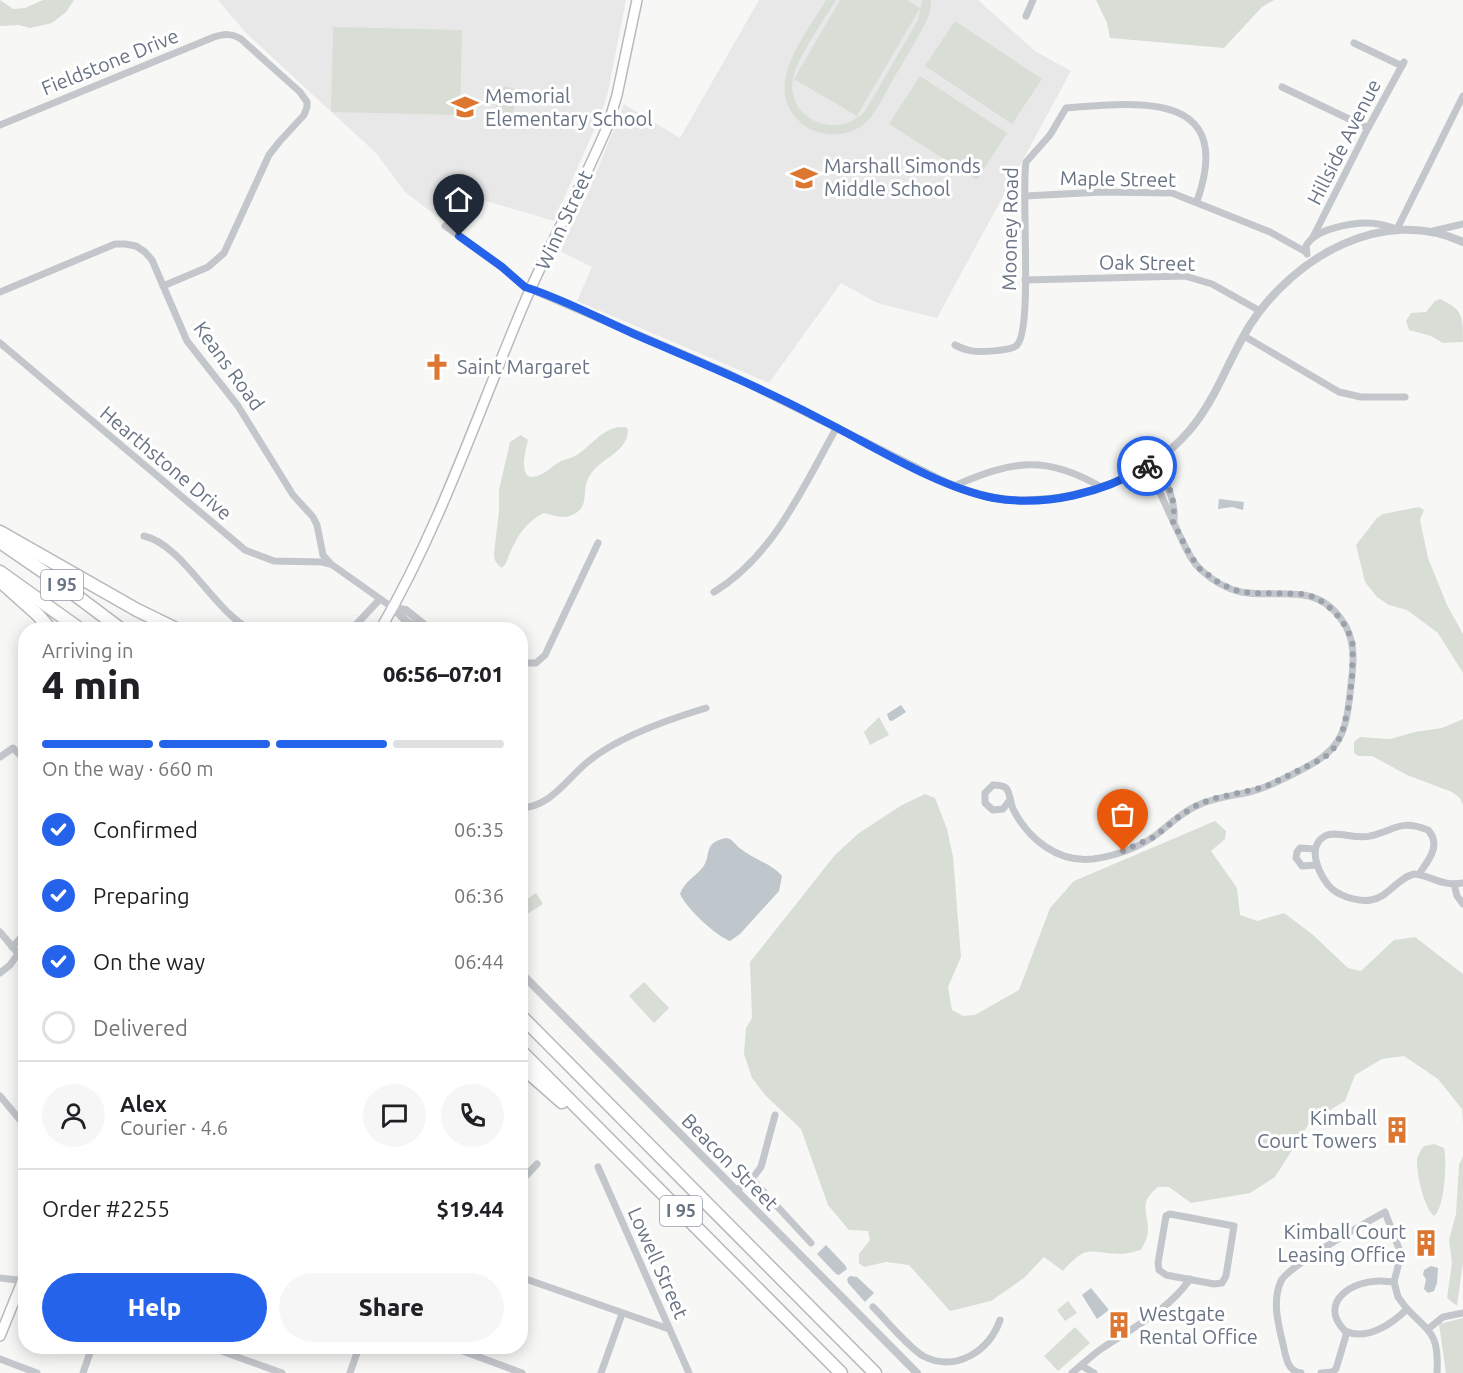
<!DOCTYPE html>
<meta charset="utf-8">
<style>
:root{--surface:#fff;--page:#f6f6f6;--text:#202124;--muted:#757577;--line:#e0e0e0;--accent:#2563eb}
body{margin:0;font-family:Ubuntu,sans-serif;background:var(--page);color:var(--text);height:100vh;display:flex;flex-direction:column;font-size:22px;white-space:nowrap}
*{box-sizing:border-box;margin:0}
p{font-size:20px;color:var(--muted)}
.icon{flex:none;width:33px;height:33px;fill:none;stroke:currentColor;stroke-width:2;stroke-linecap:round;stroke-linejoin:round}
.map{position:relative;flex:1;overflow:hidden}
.details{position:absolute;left:18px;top:622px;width:510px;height:732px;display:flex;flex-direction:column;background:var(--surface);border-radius:24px;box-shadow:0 3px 15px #0003}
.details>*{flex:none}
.pin{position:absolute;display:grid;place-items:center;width:51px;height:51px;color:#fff;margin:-62px -26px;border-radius:50% 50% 50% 0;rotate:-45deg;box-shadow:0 0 6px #0007}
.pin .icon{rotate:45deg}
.courier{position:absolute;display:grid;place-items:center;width:60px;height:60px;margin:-30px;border:4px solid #2563eb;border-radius:50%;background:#fff;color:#222;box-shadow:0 2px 8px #0007}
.headline em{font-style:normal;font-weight:800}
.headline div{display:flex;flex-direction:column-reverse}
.headline{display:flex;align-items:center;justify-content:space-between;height:102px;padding:0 24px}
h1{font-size:39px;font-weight:800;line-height:45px}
.bar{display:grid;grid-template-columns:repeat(4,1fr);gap:9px 6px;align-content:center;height:72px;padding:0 24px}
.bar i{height:8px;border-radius:4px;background:var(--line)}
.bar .on{background:var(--accent)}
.bar p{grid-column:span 4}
.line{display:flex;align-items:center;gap:15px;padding:0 24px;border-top:2px solid var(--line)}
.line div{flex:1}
.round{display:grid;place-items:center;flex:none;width:63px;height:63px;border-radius:32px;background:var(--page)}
ol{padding:0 24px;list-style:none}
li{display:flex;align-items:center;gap:18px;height:66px}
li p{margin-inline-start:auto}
li .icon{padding:6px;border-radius:50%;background:var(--accent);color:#fff;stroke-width:4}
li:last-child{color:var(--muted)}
li i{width:33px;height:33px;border:3px solid var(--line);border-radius:50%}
.button{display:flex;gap:12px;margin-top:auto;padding:12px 24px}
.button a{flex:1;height:69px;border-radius:36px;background:var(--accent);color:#fff;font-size:24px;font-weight:800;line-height:69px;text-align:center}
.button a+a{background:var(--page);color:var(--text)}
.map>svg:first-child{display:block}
.built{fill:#e8e8e8}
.green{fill:#d8ded6}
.water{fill:#bfc6cc}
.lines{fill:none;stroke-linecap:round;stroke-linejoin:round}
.secondary-casing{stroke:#b6b9be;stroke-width:12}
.motorway-casing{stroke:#b6b8bc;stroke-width:15}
.minor{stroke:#c3c6ca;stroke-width:7}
.tertiary{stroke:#c3c6ca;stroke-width:8}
.secondary{stroke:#fff;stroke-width:9}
.motorway{stroke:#fff;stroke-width:12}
.done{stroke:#9aa1ac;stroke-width:6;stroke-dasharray:0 10.8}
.route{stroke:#2563eb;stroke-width:8}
.labels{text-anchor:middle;stroke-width:6;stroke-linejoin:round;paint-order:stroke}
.shield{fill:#fff;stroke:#959da9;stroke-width:1.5}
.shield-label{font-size:18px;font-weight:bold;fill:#687384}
.street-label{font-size:20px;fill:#687384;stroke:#fff}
.poi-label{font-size:20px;fill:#687384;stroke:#fff;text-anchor:start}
</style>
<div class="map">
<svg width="1463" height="1373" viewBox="0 0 1463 1373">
<rect width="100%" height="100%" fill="#f7f7f5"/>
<!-- built -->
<g class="built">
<polygon points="218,0 626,0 608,92 602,112 554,221 466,195 446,223 405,192 376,153 247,34"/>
<polygon points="759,0 978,0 1035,51 1071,71 937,318 877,303 841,283 769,383 577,301 592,267 560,251 587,195 624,104 680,138"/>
</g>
<!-- green -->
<g class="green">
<polygon points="0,0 13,9 25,8 43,0 74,0 66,12 52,23 30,28 19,25 0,26"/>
<path d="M 826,0 L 836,0 C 825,18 796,60 793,78 C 785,120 838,141 865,111 L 918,20 L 922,0 L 931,0 L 930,12 L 925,24 C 914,44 902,64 891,83 C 883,97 876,114 863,125 C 849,135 831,137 815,131 C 805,128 797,120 791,111 C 770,76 808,31 826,0 Z"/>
<polygon points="840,0 907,0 920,8 857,116 794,79"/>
<polygon points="1096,0 1274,0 1262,7 1224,48 1110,38 1107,23"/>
<polygon points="955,21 1042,79 1012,124 925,66"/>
<polygon points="333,27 462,30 460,115 331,112"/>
<polygon points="920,76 1007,133 977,180 889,124"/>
<polygon points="504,86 515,89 519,95 511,117 505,120 498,118 495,113 497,91"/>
<path d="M 1440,299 C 1463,310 1463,315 1463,342 L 1443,343 L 1431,336 L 1409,330 L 1406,321 L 1411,313 L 1426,312 L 1435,301 Z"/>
<path d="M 618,427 L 626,427 L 628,430 C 627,455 597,458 588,479 C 582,491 589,505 576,513 C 565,520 555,516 544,513 C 523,523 514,542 506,563 L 502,568 C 496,564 494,560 494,553 L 499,511 L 499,490 L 510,442 L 521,435 L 528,440 C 525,452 516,487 542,474 C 548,471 552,466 558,463 C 563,459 570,459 575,456 C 591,447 599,431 618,427 Z"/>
<polygon points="1419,507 1424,510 1420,520 1428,558 1447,605 1463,634 1463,673 1438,633 1407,610 1389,605 1377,597 1365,582 1356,545 1377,518 1383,514"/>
<polygon points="879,717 889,735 870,745 864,732"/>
<polygon points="1463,719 1463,805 1460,798 1452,792 1407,775 1372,756 1358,756 1354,753 1354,742 1360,737 1390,739 1415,732 1442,728"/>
<path d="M 925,794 L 935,798 L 947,829 L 953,857 L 961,957 L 948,987 L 952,1010 L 963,1016 L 975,1015 L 1019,990 L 1050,908 L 1074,881 L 1215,821 L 1226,831 L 1225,839 L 1211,851 L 1237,888 L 1240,915 L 1257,921 L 1284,913 L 1312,934 L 1348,968 L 1361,971 L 1394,940 L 1415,937 L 1463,974 L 1463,1123 L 1462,1109 L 1438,1079 L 1404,1056 L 1382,1059 L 1355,1075 L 1345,1101 L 1310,1122 L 1275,1177 L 1250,1193 L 1191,1203 L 1169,1187 L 1158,1187 C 1138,1204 1148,1209 1148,1231 C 1148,1237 1144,1244 1141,1250 C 1135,1251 1128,1254 1122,1254 C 1091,1254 1088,1242 1063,1271 L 1044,1257 L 1024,1278 L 991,1301 L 950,1311 L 909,1265 L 886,1262 L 864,1267 L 859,1263 L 859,1254 L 870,1240 L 868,1231 L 849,1230 L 828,1205 L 801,1129 L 766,1096 L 752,1078 L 744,1054 L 746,1028 L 752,1018 L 750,962 L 835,855 L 859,833 L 902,805 Z"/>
<polygon points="536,893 543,904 527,914 521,903"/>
<polygon points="644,982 669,1008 654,1023 629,996"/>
<path d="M 1434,1144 L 1444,1148 C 1447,1161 1445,1207 1434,1216 C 1424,1208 1416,1173 1417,1159 C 1418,1154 1421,1150 1424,1146 Z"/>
<polygon points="1463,1156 1463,1263 1457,1306 1447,1298 1452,1263 1449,1240 1456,1214 1459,1165"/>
<polygon points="1068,1301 1077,1313 1065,1321 1057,1310"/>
<polygon points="1463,1318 1463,1373 1446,1373 1439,1324"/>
<polygon points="1075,1327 1090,1343 1058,1371 1044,1356"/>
</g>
<!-- water -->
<g class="water">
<polygon points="1219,499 1244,502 1243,510 1232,507 1218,509"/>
<polygon points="901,705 906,712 892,721 889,720 887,714"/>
<path d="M 726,838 C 733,839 735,845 741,849 C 753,859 772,864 782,876 L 779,891 L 740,934 L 730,941 C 716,936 686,908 680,894 C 684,882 695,877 703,867 C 712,855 702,843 726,838 Z"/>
<polygon points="826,1245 845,1265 847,1269 839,1275 836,1274 817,1254"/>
<polygon points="1431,1266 1438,1268 1437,1283 1434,1291 1428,1293 1424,1289 1426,1279 1423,1275 1424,1270"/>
<polygon points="850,1276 857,1277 874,1293 865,1302 848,1283 847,1279"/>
<polygon points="1091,1288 1109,1310 1097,1319 1082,1295"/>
</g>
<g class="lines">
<defs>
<g id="secondary">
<path d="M 380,630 C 440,527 477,415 523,306 C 549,245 582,187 608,125 L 617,95 L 637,0"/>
<polyline points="0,1336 26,1272"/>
</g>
<g id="motorway">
<polyline points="0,532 137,610 178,630"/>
<polyline points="0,542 54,579 122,630"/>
<polyline points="0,572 81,630"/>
<polyline points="0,581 38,615 51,630"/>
<polyline points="520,1015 875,1373"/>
<polyline points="520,1050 841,1373"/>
<polyline points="520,1065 562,1102"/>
</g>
</defs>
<!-- secondary casing -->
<use href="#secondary" class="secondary-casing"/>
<!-- motorway casing -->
<use href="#motorway" class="motorway-casing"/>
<!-- minor -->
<g class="minor">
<polyline points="1026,16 1033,0"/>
<polyline points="1354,43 1402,66"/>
<polyline points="1282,87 1368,128"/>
<path d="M 0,125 L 214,37 C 224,34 231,33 241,39 L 300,92 L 307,102 L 307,107 L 304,115 L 280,141 L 269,155 L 224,253 L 208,267 L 163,286"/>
<polyline points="1025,196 1103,192 1172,193 1270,232 1306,252"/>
<polyline points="445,226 502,266 525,287 531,289"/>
<polyline points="1433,231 1463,224"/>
<polyline points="1313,237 1368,128 1404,62"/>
<path d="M 1307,254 L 1306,246 C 1315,229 1350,223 1368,223 C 1378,223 1388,226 1397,229 L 1463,96"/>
<polyline points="1025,280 1185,276 1212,284 1260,311"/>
<polyline points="0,292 115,244 125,244 136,246 145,252 152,260 187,341 238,406 293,495 313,517 317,525 323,555 331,564 393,608"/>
<polyline points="1244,336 1339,392 1361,397 1405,397"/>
<polyline points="0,343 245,550 274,561 322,562 330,564"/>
<path d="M 955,345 C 959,347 963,349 968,350 C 976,353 1012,351 1017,345 C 1033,329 1021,193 1026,162 L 1050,135 L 1066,108 C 1139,102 1236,91 1197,201"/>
<path d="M 1155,460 C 1165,481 1176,498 1174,522"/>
<path d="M 954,486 C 1012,461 1045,454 1101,487"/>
<path d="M 144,536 C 184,545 214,613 252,630"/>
<path d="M 714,592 C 774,556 804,485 837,427"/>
<polyline points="351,630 380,599"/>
<polyline points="520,663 536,663 545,655 598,543"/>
<polyline points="0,757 13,748 26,761"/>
<path d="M 1009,801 L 1003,809 L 993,810 L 985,803 L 985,793 L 993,785 C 998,785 1002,785 1006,788 C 1011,794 1010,803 1013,809 C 1028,839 1058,863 1093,859 C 1114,856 1138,848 1156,835 C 1169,825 1181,813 1196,806 C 1214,797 1234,796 1253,791 C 1268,787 1281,780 1295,773 C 1342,750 1346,736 1351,684 C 1354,662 1356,638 1341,619 C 1314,581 1278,599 1241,592 C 1227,589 1212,580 1201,570 C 1191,561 1186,548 1180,536 C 1169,513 1159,489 1147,466"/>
<path d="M 520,808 C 548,808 565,782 584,765 C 614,738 666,720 706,708"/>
<polyline points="1315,849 1300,848 1297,852 1296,858 1302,866 1317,865"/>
<path d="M 1419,874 C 1428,861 1442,845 1428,830 C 1399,819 1396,830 1370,836 C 1356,840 1336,830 1325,836 C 1305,847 1320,878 1332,889 C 1342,897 1359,902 1371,900 C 1389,897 1397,878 1414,874 C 1433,876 1442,887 1463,883"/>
<polyline points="1454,884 1457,896 1463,904"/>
<polyline points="0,932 26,963"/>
<polyline points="12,947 19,940 26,929"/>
<polyline points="0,973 10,965 18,954"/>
<polyline points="0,1096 26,1127"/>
<polyline points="598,1167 689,1373"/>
<polyline points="751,1178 811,1243"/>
<polyline points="520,1182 537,1164"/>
<polyline points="736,1191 755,1175 761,1167 775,1115"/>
<polygon points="1170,1214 1234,1226 1226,1276 1222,1283 1214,1284 1166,1275 1159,1270 1158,1263 1166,1216"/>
<polyline points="520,1277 669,1329"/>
<polyline points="0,1278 26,1281"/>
<path d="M 1381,1281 L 1394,1282 L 1398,1297 L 1407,1309 C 1392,1324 1367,1341 1345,1331 C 1317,1302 1353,1280 1381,1281 Z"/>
<path d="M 873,1307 C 889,1323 905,1344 923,1356 C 956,1373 989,1351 1000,1320"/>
<path d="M 1407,1309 C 1432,1334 1439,1335 1437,1373"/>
<polyline points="1428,1329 1443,1317 1463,1313"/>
<polyline points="210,1347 282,1373"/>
<polyline points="452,1347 522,1373"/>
<polyline points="0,1359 37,1373"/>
<polyline points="1082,1366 1094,1373"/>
<polyline points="83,1373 92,1347"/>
<polyline points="350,1373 359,1347"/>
<polyline points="601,1373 622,1314"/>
<path d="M 1072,1373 C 1082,1365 1091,1356 1101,1349 C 1132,1328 1169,1310 1190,1279"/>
<path d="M 1301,1373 C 1287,1371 1286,1357 1283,1344 C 1278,1324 1272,1300 1281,1281 C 1287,1267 1367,1222 1385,1212 L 1401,1254 L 1394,1282"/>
<polyline points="1321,1373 1332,1372 1336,1369 1347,1332"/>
</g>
<!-- tertiary -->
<g class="tertiary">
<path d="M 531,289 L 729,374 L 947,483 C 968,492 989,499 1012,500 C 1075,503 1147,480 1189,431 C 1216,400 1228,360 1250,325 C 1294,257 1383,205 1463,242"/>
<polyline points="393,608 406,610 431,630"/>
<polyline points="393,608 407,622 421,630"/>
<polyline points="520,972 917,1373"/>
</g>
<!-- secondary -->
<use href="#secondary" class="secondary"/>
<!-- motorway -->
<use href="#motorway" class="motorway"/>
</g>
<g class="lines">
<!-- done -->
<polyline class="done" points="1123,851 1154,837 1181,815 1199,804 1216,798 1265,787 1324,758 1335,747 1342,733 1349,705 1352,677 1353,645 1348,631 1341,619 1326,604 1314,597 1302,594 1250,593 1234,590 1219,583 1199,568 1189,553 1173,522 1174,509 1172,494 1155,460 1147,466"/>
<!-- route -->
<path class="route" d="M 459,236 L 502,267 L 525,287 C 563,299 598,318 634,334 C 697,361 760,387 820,419 C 872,445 937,487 994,498 C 1045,507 1103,493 1147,466"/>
</g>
<!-- icons -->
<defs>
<symbol id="school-bare" viewBox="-9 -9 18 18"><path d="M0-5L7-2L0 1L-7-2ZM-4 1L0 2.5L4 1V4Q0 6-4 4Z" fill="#dc7631" stroke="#fff" stroke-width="2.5" paint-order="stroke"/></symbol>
<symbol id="church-bare" viewBox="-9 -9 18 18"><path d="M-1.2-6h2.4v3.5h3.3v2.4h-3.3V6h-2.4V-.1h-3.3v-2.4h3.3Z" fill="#dc7631" stroke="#fff" stroke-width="2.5" paint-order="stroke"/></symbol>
<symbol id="building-bare" viewBox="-9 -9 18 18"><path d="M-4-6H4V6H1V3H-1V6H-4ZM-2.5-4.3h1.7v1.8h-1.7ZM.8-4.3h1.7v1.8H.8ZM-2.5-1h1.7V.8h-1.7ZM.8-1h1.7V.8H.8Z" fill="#dc7631" stroke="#fff" stroke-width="2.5" paint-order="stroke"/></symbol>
</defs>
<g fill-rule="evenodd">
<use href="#school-bare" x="446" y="88" width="38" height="38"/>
<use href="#school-bare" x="785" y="159" width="38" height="38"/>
<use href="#church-bare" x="418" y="348" width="38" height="38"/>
<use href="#building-bare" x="1378" y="1111" width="38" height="38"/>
<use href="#building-bare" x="1407" y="1224" width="38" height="38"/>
<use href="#building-bare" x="1100" y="1306" width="38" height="38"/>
</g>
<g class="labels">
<!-- shield labels -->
<g class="shield">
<rect x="41" y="570" width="42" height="30" rx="4.5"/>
<rect x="660" y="1196" width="42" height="30" rx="4.5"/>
</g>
<g class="shield-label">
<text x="62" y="591">I 95</text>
<text x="681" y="1217">I 95</text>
</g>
<!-- street labels -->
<g class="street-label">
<text transform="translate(110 62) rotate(-22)" y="7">Fieldstone Drive</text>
<text transform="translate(1344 142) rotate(-63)" y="7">Hillside Avenue</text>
<text transform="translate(1118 179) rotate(1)" y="7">Maple Street</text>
<text transform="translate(564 220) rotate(-65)" y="7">Winn Street</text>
<text transform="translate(1010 229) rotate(-89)" y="7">Mooney Road</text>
<text transform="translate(1147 263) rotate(1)" y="7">Oak Street</text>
<text transform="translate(229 366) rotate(54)" y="7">Keans Road</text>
<text transform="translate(166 463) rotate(40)" y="7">Hearthstone Drive</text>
<text transform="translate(730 1162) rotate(45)" y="7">Beacon Street</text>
<text transform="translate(658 1263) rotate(66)" y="7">Lowell Street</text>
</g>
<!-- poi labels -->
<g class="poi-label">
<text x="485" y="103">Memorial<tspan x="485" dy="23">Elementary School</tspan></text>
<text x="824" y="173">Marshall Simonds<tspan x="824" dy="23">Middle School</tspan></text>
<text x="457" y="374">Saint Margaret</text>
<text x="1377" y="1125" text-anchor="end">Kimball<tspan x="1377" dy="23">Court Towers</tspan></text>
<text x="1406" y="1239" text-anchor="end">Kimball Court<tspan x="1406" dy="23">Leasing Office</tspan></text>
<text x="1139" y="1321">Westgate<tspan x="1139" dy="23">Rental Office</tspan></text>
</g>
</g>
</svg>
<div class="pin" style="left:1123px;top:851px;background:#ea580c"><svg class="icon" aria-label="bag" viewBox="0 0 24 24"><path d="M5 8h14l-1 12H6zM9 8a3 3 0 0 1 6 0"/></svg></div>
<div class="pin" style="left:459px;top:236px;background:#1f2937"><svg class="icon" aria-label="home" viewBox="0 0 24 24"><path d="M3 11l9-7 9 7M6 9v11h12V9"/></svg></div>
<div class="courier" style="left:1147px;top:466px"><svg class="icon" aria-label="bike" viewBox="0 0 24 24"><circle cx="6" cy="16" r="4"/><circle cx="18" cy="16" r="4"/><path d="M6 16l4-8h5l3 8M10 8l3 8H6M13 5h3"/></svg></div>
<section class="details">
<div class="headline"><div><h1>4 min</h1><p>Arriving in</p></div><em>06:56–07:01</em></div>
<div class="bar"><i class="on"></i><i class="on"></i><i class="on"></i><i></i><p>On the way · 660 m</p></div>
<ol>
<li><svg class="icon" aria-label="check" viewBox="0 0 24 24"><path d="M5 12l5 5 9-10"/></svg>Confirmed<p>06:35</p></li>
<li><svg class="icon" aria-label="check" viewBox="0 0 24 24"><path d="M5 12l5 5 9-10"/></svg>Preparing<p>06:36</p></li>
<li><svg class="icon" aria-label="check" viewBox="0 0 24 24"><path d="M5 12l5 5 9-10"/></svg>On the way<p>06:44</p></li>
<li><i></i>Delivered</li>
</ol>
<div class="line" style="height:108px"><a class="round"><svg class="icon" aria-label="person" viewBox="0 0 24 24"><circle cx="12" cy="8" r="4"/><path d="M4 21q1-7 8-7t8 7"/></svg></a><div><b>Alex</b><p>Courier · 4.6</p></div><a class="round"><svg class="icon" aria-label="chat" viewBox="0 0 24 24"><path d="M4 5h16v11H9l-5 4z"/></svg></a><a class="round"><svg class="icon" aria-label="phone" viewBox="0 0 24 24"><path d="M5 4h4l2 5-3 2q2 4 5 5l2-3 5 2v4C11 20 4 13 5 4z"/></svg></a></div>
<div class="line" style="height:78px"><div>Order #2255</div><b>$19.44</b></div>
<div class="button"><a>Help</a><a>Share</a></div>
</section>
</div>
